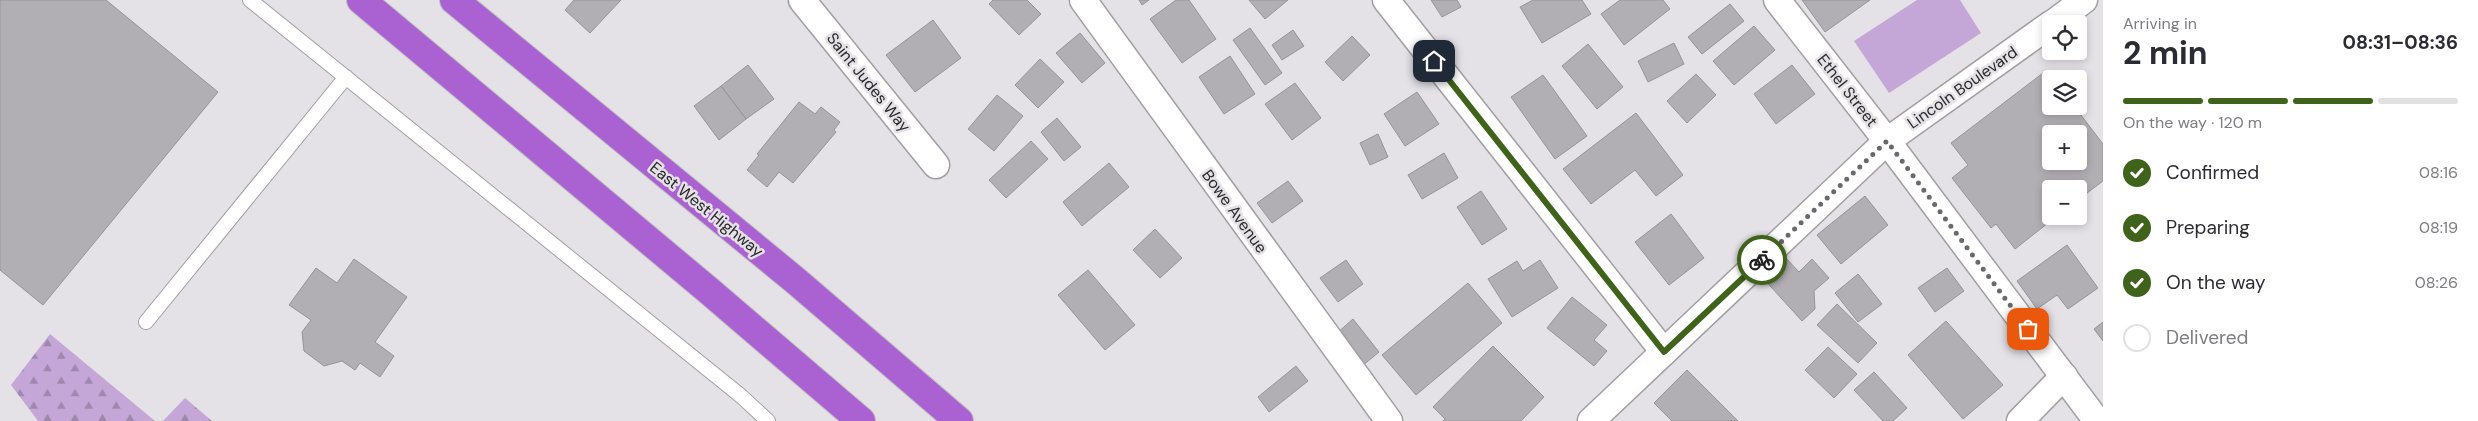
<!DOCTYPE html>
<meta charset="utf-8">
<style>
:root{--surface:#fff;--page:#f2f2f3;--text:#2b2b33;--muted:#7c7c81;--line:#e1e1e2;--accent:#40631b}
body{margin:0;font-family:"DM Sans",sans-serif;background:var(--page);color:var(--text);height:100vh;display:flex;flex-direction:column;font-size:19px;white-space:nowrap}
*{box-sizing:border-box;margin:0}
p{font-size:16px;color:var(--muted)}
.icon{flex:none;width:28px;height:28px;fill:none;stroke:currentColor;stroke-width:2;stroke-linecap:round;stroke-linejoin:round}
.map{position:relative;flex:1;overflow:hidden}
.panel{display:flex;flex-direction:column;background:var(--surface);width:375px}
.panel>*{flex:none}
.buttons{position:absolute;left:2042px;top:15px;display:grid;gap:10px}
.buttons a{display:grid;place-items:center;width:45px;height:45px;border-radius:5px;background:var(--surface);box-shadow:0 2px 8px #0003;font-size:25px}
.pin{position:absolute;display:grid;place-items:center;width:42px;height:42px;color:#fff;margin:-21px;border-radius:10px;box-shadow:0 2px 8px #0006}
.courier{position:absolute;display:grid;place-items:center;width:50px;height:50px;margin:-25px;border:4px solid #40631b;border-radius:50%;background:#fff;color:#222;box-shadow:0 1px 6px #0007}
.head em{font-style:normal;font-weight:700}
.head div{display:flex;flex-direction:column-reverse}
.head{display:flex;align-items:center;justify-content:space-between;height:85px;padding:0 20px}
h1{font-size:32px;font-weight:700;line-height:38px}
.bar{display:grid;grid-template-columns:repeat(4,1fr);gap:8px 5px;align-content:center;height:60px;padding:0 20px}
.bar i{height:6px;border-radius:4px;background:var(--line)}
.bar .active{background:var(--accent)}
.bar p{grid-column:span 4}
ol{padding:0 20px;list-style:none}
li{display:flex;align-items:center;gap:15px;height:55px}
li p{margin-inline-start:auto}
li .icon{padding:5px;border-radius:50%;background:var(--accent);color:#fff;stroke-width:4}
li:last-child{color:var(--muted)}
li i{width:28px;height:28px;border:2px solid var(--line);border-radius:50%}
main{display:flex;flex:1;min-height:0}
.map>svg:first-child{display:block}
.forest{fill:url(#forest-firs)}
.green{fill:#c4a7d6}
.building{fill:#b2afb4;stroke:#979499;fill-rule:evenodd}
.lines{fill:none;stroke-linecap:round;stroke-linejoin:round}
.lane-casing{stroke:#a29fa4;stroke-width:16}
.street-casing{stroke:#a29fa4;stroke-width:29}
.highway-casing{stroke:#bebebf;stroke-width:30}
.lane{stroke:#fff;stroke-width:14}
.street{stroke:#fff;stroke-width:26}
.highway{stroke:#aa61d2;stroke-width:28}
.done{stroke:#6a686c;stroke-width:5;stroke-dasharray:0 9}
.route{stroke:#40631b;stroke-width:6}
.labels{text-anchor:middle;stroke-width:5;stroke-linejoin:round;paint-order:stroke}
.street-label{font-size:16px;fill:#282729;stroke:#e4e1e7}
</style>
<main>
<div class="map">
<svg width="2103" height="421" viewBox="0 0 2103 421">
<defs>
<pattern id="forest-firs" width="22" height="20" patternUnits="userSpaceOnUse" patternTransform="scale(1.25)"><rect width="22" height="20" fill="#c4a7d6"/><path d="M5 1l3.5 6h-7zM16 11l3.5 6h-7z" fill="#9f88ae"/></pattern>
</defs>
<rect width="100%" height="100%" fill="#e4e1e7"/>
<!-- forest -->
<g class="forest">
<polygon points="50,334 155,421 38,421 11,385"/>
<polygon points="185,398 212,421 163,421"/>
</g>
<!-- green -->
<polygon class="green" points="1917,0 1960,0 1981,33 1889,93 1854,41"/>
<!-- building -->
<g class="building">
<polygon points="0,0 106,0 218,92 43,305 0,270"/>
<polygon points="574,0 621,0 590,33 565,10"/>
<polygon points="993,0 1027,0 1041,14 1019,35 989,4"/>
<polygon points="1139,0 1149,0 1142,5"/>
<polygon points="1176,0 1189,0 1216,39 1182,63 1150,19"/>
<polygon points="1249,0 1288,0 1265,19"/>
<polygon points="1431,0 1457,0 1461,7 1442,17"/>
<polygon points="1533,0 1582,0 1591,14 1542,43 1520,7"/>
<polygon points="1620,0 1663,0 1670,9 1624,45 1601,14"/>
<polygon points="1802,0 1870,0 1825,32"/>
<polygon points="1730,4 1744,21 1702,54 1688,37"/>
<polygon points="933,20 961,58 915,92 886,55"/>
<polygon points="1754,26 1775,50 1734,85 1713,61"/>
<polygon points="1250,28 1282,73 1265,85 1233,40"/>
<polygon points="1293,30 1304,46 1282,60 1272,45"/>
<polygon points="1080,33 1105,63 1082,83 1056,53"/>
<polygon points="1352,36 1370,55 1343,81 1325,62"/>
<polygon points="1674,43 1684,64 1648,82 1638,61"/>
<polygon points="1588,44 1623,87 1597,109 1562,66"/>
<polygon points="1230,56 1255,94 1224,114 1199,77"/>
<polygon points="1040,59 1064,82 1038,108 1015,85"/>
<polygon points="748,65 774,99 746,119 721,86"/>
<polygon points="1792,65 1815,94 1776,124 1754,94"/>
<path d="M 2047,70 L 2053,79 L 2051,79 L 2051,106 L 2074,106 L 2103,144 L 2103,181 L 2079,199 L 2079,189 L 2051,189 L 2051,216 L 2057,216 L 2015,249 L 1996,224 L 1991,228 L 1952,178 L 1968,165 L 1951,143 ZM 2051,134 L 2079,134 L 2079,161 L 2051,161 Z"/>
<polygon points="1696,74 1716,95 1687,123 1667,101"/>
<polygon points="1543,75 1587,136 1555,159 1511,97"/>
<polygon points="1295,83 1321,118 1292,140 1265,104"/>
<polygon points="721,86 746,119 719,140 694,106"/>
<polygon points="1417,92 1439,124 1405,146 1384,114"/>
<polygon points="997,95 1023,116 994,151 968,129"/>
<polygon points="799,102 815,114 821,107 840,122 834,130 836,132 793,183 779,172 767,187 747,170 759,155 757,154"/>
<polygon points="1636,113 1683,175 1656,196 1635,170 1591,204 1563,169"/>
<polygon points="1057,118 1081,147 1064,161 1041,132"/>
<polygon points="1378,134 1388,157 1370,165 1360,143"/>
<polygon points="1031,141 1048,159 1006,198 989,180"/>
<polygon points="1444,153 1458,178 1422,199 1408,175"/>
<polygon points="1109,163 1129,187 1082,226 1063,202"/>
<polygon points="1288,181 1303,201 1272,223 1257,203"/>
<polygon points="1481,191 1507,229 1482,245 1457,207"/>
<polygon points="1865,196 1888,225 1841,264 1817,235"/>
<polygon points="1671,214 1704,258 1669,285 1635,242"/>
<polygon points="1155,229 1182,258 1160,278 1133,250"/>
<polygon points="2067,245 2098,288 2068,309 2057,295 2037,309 2017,281"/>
<polygon points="1783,255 1799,272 1812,259 1829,278 1814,291 1815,309 1802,321 1761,276"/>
<polygon points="354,259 407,297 375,342 394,356 380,377 360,363 355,370 342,361 324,366 304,351 302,332 311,320 289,305 316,268 337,283"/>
<polygon points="1346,260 1363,284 1338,302 1320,278"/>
<polygon points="1540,260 1558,288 1512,317 1488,279 1517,261 1523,271"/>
<polygon points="1947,268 1964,291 1935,312 1918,288"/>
<polygon points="1088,270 1135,325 1105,350 1058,295"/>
<polygon points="1858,274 1882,304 1858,322 1835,293"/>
<polygon points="1468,283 1502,323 1416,395 1382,355"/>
<polygon points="1572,297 1607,325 1594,340 1607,351 1594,366 1547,328"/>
<polygon points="1837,304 1877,343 1858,363 1817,325"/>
<polygon points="1353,319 1379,352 1362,366 1336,334"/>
<polygon points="1946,321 2003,385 1963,419 1908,355"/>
<polygon points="2103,322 2103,341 2094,329"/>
<polygon points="1493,346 1544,397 1521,421 1443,421 1445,419 1433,407"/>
<polygon points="1828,347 1857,374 1834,398 1805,370"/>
<polygon points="1296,366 1308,381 1269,412 1258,397"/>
<polygon points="1687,370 1738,421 1672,421 1654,403"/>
<polygon points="1874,372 1907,408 1893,421 1883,421 1854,390"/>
</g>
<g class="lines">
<defs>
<g id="lane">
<polyline points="250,0 741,396 768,421"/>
<polyline points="146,322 346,77"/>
</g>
<g id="street">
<polyline points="802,0 936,165"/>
<polyline points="1083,0 1389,421"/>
<polyline points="1386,0 1664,352"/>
<polyline points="1777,0 1887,141 2097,421"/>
<polyline points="2052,24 2084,0"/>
<polyline points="1591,421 1887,141 2051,24"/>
<polyline points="2020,421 2064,376"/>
</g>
<g id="highway">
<polyline points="361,0 708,290 861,421"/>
<polyline points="454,0 796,281 959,421"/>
</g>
</defs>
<!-- lane casing -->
<use href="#lane" class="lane-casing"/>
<!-- street casing -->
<use href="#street" class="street-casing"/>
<!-- highway casing -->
<use href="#highway" class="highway-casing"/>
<!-- lane -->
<use href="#lane" class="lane"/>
<!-- street -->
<use href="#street" class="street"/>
<!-- highway -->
<use href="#highway" class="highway"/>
</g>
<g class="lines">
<!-- done -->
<polyline class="done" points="1762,260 1887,141 2028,329"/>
<!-- route -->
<polyline class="route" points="1434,61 1664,352 1762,260"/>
</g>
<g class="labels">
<!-- street labels -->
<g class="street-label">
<text transform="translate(869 82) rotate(51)" y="6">Saint Judes Way</text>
<text transform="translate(1962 87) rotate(-35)" y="6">Lincoln Boulevard</text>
<text transform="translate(1848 90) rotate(52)" y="6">Ethel Street</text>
<text transform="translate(707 209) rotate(39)" y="6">East West Highway</text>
<text transform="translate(1235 211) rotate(54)" y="6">Bowe Avenue</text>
</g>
</g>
</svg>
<div class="buttons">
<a><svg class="icon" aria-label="locate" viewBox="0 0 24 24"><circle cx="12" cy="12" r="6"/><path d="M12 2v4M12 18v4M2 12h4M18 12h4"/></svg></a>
<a><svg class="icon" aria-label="layers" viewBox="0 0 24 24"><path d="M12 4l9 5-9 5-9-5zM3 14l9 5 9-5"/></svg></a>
<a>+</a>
<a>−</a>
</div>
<div class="pin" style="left:2028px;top:329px;background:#ea580c"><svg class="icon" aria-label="bag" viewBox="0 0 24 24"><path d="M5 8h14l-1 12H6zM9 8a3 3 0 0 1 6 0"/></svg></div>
<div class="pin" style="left:1434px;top:61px;background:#1f2937"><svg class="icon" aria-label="home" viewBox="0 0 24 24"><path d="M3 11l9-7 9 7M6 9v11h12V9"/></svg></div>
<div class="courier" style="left:1762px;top:260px"><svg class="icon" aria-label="bike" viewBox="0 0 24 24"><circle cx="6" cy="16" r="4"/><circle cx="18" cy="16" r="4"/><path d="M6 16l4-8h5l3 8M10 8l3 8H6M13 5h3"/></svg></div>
</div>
<section class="panel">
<div class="head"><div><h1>2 min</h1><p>Arriving in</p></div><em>08:31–08:36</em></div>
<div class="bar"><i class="active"></i><i class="active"></i><i class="active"></i><i></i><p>On the way · 120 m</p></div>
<ol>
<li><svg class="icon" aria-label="check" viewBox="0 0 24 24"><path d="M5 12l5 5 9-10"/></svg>Confirmed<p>08:16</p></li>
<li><svg class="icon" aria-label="check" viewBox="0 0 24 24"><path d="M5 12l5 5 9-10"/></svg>Preparing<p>08:19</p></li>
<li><svg class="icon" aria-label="check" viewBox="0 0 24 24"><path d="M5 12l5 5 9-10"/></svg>On the way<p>08:26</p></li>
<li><i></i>Delivered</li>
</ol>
</section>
</main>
